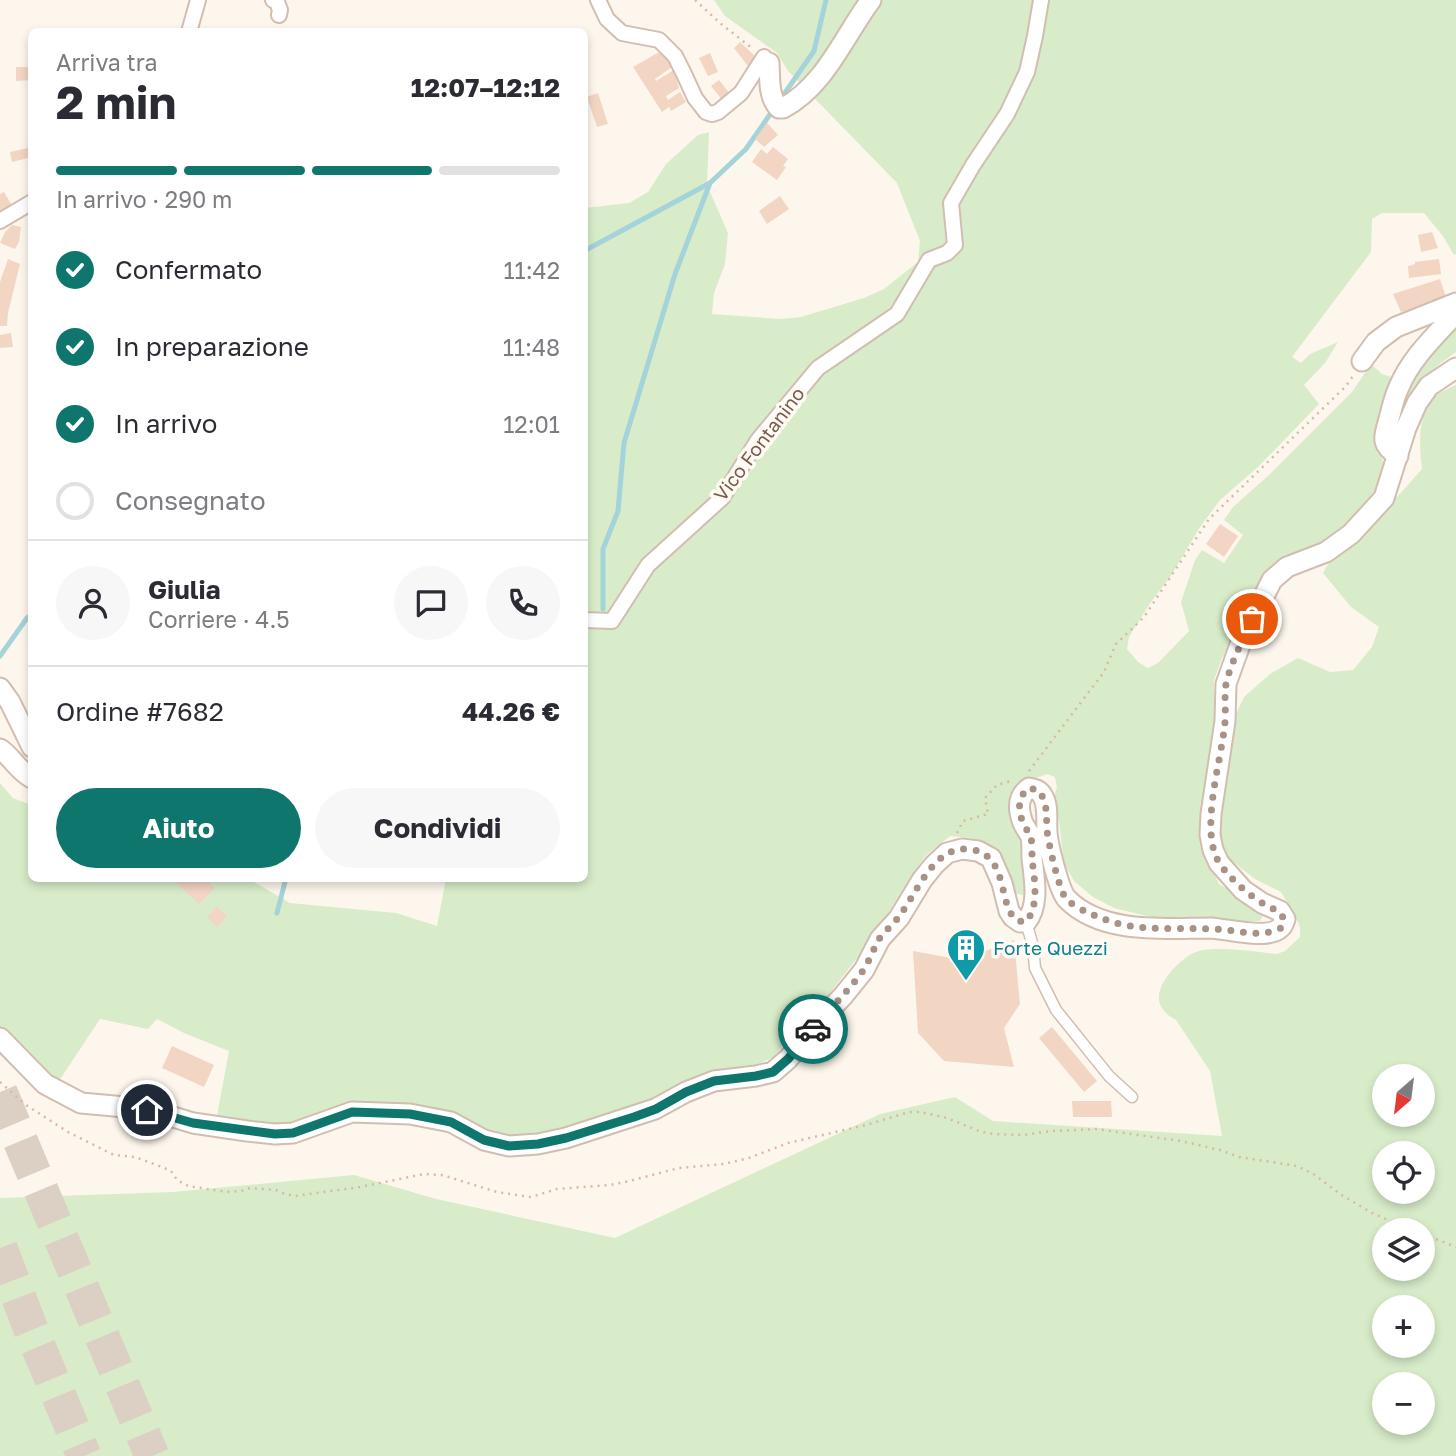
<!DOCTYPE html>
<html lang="it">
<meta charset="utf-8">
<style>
:root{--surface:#fff;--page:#f7f7f7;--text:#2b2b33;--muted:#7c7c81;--line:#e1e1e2;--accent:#0f766e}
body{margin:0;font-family:"Golos Text",sans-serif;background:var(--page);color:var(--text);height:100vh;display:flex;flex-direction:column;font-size:26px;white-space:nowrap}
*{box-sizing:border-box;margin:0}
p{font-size:23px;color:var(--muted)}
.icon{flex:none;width:38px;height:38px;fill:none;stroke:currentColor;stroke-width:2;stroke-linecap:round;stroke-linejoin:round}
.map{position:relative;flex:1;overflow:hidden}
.details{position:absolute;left:28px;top:28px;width:560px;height:854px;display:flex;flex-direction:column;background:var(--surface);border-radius:10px;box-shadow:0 4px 10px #0003}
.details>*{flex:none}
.needle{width:46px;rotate:208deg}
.buttons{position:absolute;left:1372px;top:1064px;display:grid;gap:14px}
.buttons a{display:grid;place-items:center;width:63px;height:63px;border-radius:50%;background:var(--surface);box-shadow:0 4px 10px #0003;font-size:35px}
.pin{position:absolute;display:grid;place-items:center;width:60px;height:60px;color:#fff;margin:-30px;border:4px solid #fff;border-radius:50%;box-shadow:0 2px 7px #0007}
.courier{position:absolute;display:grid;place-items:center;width:70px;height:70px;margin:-35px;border:5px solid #0f766e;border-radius:50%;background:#fff;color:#222;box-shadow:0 2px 9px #0007}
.overview em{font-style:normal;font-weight:700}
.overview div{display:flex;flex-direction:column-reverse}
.overview{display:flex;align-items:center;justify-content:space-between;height:119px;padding:0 28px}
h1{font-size:46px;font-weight:700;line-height:52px}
.bar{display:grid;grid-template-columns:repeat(4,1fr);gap:10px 7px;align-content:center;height:84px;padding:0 28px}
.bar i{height:9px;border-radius:5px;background:var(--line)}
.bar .on{background:var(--accent)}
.bar p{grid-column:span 4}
.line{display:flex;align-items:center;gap:18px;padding:0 28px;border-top:2px solid var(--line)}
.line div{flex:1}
.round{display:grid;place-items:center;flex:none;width:74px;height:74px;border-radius:37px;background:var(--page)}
ol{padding:0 28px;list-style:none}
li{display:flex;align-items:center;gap:21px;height:77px}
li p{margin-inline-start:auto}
li .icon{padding:7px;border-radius:50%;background:var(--accent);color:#fff;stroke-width:4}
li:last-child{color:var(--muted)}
li i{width:38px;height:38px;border:4px solid var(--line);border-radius:50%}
.action{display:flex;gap:14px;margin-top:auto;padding:14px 28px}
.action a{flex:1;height:80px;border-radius:42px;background:var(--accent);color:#fff;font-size:28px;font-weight:700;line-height:80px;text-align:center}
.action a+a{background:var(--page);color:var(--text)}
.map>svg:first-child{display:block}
.green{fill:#d8ecc9;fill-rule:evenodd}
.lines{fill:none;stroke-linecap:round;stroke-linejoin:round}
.stream{stroke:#a5d3da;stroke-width:5}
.building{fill:#f3d5c3}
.motorway-tunnel{stroke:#dcd0c4;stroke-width:35;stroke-dasharray:35 18;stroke-linecap:butt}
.service-casing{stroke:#d1beb0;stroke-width:13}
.pedestrian-casing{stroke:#d1beb0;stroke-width:18}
.minor-casing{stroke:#d1beb0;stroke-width:23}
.path{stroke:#d9b8a5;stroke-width:2.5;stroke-dasharray:2 5;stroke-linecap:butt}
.service{stroke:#fff;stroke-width:10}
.pedestrian{stroke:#fff;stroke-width:14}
.minor{stroke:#fff;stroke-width:19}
.done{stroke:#a89285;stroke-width:7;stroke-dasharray:0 12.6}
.route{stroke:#0f766e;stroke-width:9}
.labels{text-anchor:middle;stroke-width:7;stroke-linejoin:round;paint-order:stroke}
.street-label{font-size:19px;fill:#7a5c4d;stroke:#fffaf3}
.culture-label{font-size:19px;fill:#0d838f;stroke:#fffaf3;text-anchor:start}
</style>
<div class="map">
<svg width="1456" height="1456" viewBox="0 0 1456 1456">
<rect width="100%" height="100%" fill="#fdf6ec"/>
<!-- green -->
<g class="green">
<polygon points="714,0 1456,0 1456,254 1454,255 1443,236 1424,213 1382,213 1372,219 1371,252 1292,357 1301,363 1310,354 1338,342 1325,363 1304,385 1319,404 1259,466 1220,500 1200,527 1172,574 1149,605 1129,637 1127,649 1138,662 1148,668 1158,663 1189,631 1181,602 1195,560 1202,550 1224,563 1243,535 1224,520 1233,507 1269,475 1352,392 1371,364 1382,374 1394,378 1379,449 1387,475 1372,500 1346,526 1324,542 1276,566 1249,609 1222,658 1214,680 1214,726 1204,798 1209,863 1219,884 1265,912 1260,921 1193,922 1151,917 1114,908 1093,897 1074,881 1064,864 1059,822 1054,797 1057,787 1055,777 1047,774 1020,784 1009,802 1027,862 1025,896 1015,893 1010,873 998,856 981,842 972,838 950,836 925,856 870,941 830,993 792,1033 774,1057 750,1067 705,1076 635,1110 538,1137 507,1139 437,1111 300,1123 276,1127 216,1121 229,1051 184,1033 157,1019 148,1029 100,1019 57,1084 25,1051 0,1028 0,783 13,798 31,805 32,878 249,879 290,903 396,913 437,926 446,879 584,878 585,208 629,203 648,192 666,164 698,135 709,132 707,185 728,233 725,264 714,293 712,314 780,319 801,317 864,298 884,289 918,262 920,241 897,183 788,71 777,53 725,16"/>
<polygon points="1456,324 1456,352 1441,363 1425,377 1405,405 1399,422 1391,426 1419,363"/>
<path d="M 1456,385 L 1456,1456 L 0,1456 L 0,1198 L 173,1192 L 354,1175 L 436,1199 L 615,1238 L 880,1114 L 955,1097 L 993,1121 L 1222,1136 L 1210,1071 L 1176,1020 C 1148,1005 1159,984 1176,966 C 1182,960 1191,953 1199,951 C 1219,946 1256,952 1277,954 L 1285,951 L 1300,937 L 1300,927 L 1296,918 L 1281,892 L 1255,879 L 1229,859 L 1220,840 L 1220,809 L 1233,737 L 1235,716 L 1244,697 L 1270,674 L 1298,658 L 1330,672 L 1353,670 L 1372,647 L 1379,627 L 1351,607 L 1323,573 L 1328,564 L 1344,552 L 1369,520 L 1399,495 L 1422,469 C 1419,446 1417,412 1436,395 C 1442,391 1449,388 1456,385 ZM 1384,1076 L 1423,1076 L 1423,1115 L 1384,1115 ZM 1384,1153 L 1423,1153 L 1423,1192 L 1384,1192 ZM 1384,1230 L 1423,1230 L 1423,1269 L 1384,1269 ZM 1384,1307 L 1423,1307 L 1423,1346 L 1384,1346 ZM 1384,1384 L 1423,1384 L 1423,1423 L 1384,1423 Z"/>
</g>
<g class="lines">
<!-- stream -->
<g class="stream">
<polyline points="584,251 710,183"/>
<polyline points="603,609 603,549 618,511 624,443 675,274 710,183 746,149 814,51 826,0"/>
<polyline points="0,656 27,618 32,615"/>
<polyline points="277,913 286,878"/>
</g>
</g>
<!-- building -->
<g class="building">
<polygon points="740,42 758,59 751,70 734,48"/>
<polygon points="661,51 672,67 655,79 656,81 674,70 679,88 666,96 668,100 680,92 686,102 671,111 669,107 662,112 633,67"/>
<polygon points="710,53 718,72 708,76 699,58"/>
<polygon points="16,67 32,67 32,80 16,81"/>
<polygon points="719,80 731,95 723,101 711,86"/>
<polygon points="598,93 608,124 597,127 587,97"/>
<polygon points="767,123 778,135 764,147 755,139"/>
<polygon points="32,147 32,157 12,162 10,152"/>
<polygon points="773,147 788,159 783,166 786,167 777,180 752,162 761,149 767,154"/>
<polygon points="4,192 13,207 0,215 0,194"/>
<polygon points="780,196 789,209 767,224 759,211"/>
<polygon points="12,225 21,227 19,242 15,249 0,243 5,232"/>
<polygon points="1432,232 1438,248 1421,252 1418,235"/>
<polygon points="8,259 20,264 8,313 7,326 0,326 0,282"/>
<polygon points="1439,259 1441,274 1409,278 1408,266 1415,264 1415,262"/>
<polygon points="1440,279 1447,300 1401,312 1393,294"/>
<polygon points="11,333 13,347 0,348 0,335"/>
<polygon points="1220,524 1238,536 1224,557 1206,544"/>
<polygon points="171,878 205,878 215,888 199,904"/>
<polygon points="217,907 227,916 217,927 207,917"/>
<polygon points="1014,940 1020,1004 1004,1028 1014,1067 944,1061 918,1033 913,951 962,960"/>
<polygon points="1052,1027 1097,1081 1084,1092 1039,1038"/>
<polygon points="172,1046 214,1065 204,1087 162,1068"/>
<polygon points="1072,1101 1111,1101 1112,1117 1073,1117"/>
</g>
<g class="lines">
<!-- motorway-tunnel -->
<g class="motorway-tunnel">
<polyline points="0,1092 152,1456"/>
<polyline points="0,1248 30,1327 84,1456"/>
</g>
<defs>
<polyline id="service" points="1026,922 1033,946 1035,968 1056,1010 1109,1076 1132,1097"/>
<g id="pedestrian">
<polyline points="273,0 277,2 280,10 279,15"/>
<polyline points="598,0 607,19 622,33 659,40 675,56 685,76 695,98 706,112 712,114 718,112 741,93 764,57 769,63"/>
<polyline points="189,32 198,0"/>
<polyline points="0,221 32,202"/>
<polyline points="584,620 612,621 648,565 722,498 758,440 818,368 897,314 929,260 947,253 955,245 951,203 973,165 1007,114 1027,72 1035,36 1041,0"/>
</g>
<g id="minor">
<path d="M 769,63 C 770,78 768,97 779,108 L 783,108 C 825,86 844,36 871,0"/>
<polyline points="1362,361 1376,342 1396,327 1456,303"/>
<path d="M 1398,456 C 1380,444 1384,438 1389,419 C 1392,408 1394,397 1399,387 C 1411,358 1435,336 1456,313"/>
<polyline points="0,688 10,702 32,747"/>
<path d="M 0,749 C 12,757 19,772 32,778"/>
<path d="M 0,1038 L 45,1084 L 81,1103 L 147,1109 L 193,1123 L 247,1131 L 275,1134 L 293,1133 L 352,1112 L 410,1114 L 451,1122 L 484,1140 L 509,1146 L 538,1144 L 566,1138 L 655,1109 L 686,1092 L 714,1081 L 756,1076 L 773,1072 L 788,1059 L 822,1018 L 843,996 L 864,970 L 880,939 L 899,918 L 922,880 L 934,865 L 947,853 L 962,849 L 978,851 L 991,858 L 1002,883 L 1009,911 L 1013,917 L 1020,922 L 1026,922 C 1040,905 1034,878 1032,858 C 1032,852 1032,843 1031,837 C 1029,832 1025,828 1023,823 C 1018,810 1017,797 1029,788 C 1035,789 1039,790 1042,795 C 1049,805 1046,820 1047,832 C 1048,845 1059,891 1067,899 C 1102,935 1166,928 1211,928 C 1228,929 1267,940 1280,928 C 1283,926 1284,922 1285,919 L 1280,911 L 1262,903 L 1243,890 L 1219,863 L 1213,850 L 1210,835 L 1211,814 L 1225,721 L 1226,684 L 1241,642 L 1272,580 L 1287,567 L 1326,552 L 1351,534 L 1384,498 L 1406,428 L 1417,403 L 1429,386 L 1456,368"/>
</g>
</defs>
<!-- service casing -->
<use href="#service" class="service-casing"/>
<!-- pedestrian casing -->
<use href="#pedestrian" class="pedestrian-casing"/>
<!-- minor casing -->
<use href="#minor" class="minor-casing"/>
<!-- path -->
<g class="path">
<polyline points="695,0 720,23 753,49"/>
<polyline points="1029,771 1104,672 1116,644 1144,617 1209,519 1346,386 1353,376"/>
<polyline points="957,833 963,821 988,814 985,798 997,785 1011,781"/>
<polyline points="0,1082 26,1105 68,1132 114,1155 135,1157 162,1167 171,1171 177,1180 188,1186 227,1192 241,1191 250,1188 276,1190 285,1194 295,1196 360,1187 424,1174 442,1175 497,1192 531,1197 557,1189 610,1185 625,1182 679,1168 724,1164 749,1158 788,1143 866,1125 909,1112 920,1112 947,1118 979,1131 993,1134 1023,1135 1052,1131 1097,1129 1181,1141 1220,1150 1239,1157 1297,1166 1315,1175 1340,1194 1372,1213 1411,1230"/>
<polyline points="1423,1234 1456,1247"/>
</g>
<!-- service -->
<use href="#service" class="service"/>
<!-- pedestrian -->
<use href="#pedestrian" class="pedestrian"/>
<!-- minor -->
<use href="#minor" class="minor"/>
</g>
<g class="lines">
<!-- done -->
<path class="done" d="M 813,1029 C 829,1009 847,993 862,972 C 869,962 873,950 879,939 C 885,931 894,924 900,915 C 916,894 933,849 964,849 C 1017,849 992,922 1026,922 C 1040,905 1034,878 1032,858 C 1032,852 1032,843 1031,837 C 1029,832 1025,828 1023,823 C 1018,810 1017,797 1029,788 L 1038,790 C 1048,802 1046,815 1047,830 C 1048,842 1059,889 1065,897 C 1070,904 1080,909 1087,912 C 1132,934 1166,927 1213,929 C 1236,929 1260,939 1281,928 L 1284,919 C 1278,909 1268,907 1259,901 C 1244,891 1230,878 1220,864 C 1198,832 1222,759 1225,722 C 1226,709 1224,696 1226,684 C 1230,665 1244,637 1252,619"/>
<!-- route -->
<polyline class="route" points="147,1110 193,1123 275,1134 293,1133 352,1112 410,1114 451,1122 484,1140 509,1146 538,1144 566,1138 634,1117 656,1109 686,1092 714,1081 756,1076 773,1072 788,1059 813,1029"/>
</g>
<!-- icons -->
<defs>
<symbol id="building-pin" viewBox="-11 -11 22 30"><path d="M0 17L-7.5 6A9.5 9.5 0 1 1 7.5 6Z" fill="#0f9aa8" stroke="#fffaf3"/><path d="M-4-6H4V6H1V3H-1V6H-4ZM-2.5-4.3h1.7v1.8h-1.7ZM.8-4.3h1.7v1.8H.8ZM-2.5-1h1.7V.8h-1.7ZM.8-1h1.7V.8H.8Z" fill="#fff"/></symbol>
</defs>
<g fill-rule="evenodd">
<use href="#building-pin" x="944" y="926" width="44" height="60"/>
</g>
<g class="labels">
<!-- street labels -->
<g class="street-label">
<text transform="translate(759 444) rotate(-53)" y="7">Vico Fontanino</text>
</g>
<!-- culture labels -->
<g class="culture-label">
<text x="993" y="955">Forte Quezzi</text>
</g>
</g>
</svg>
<div class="buttons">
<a><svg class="needle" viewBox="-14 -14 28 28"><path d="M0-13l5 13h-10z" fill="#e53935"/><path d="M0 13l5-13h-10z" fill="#7c7c81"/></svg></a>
<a><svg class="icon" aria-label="locate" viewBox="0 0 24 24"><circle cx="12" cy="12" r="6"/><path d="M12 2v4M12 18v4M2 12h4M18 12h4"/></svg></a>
<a><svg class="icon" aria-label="layers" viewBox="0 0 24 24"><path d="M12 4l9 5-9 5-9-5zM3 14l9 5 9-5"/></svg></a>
<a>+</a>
<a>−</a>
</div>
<div class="pin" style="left:1252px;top:619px;background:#ea580c"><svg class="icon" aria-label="bag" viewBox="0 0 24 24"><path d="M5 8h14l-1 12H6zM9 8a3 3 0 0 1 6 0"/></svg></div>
<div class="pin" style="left:147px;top:1110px;background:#1f2937"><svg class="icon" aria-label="home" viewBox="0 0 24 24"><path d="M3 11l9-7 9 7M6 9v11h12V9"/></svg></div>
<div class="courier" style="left:813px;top:1029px"><svg class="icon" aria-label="car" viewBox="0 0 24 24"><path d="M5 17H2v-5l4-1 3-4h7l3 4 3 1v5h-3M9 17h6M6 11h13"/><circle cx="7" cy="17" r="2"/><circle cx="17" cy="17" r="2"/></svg></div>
<section class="details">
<div class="overview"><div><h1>2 min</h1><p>Arriva tra</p></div><em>12:07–12:12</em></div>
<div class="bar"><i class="on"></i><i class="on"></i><i class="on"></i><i></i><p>In arrivo · 290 m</p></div>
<ol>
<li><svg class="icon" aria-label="check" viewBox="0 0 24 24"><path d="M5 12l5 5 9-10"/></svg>Confermato<p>11:42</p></li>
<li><svg class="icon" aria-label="check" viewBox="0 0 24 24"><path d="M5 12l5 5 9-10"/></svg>In preparazione<p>11:48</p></li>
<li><svg class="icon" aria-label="check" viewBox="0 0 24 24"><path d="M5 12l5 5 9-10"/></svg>In arrivo<p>12:01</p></li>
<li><i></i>Consegnato</li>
</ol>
<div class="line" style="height:126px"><a class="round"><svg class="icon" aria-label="person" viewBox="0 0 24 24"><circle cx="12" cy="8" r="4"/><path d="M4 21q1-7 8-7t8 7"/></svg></a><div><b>Giulia</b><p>Corriere · 4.5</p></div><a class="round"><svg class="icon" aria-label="chat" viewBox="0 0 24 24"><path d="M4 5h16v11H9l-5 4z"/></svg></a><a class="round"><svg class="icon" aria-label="phone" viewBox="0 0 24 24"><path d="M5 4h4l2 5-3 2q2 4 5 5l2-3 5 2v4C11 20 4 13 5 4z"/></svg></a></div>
<div class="line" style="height:91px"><div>Ordine #7682</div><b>44.26 €</b></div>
<div class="action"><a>Aiuto</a><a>Condividi</a></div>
</section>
</div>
